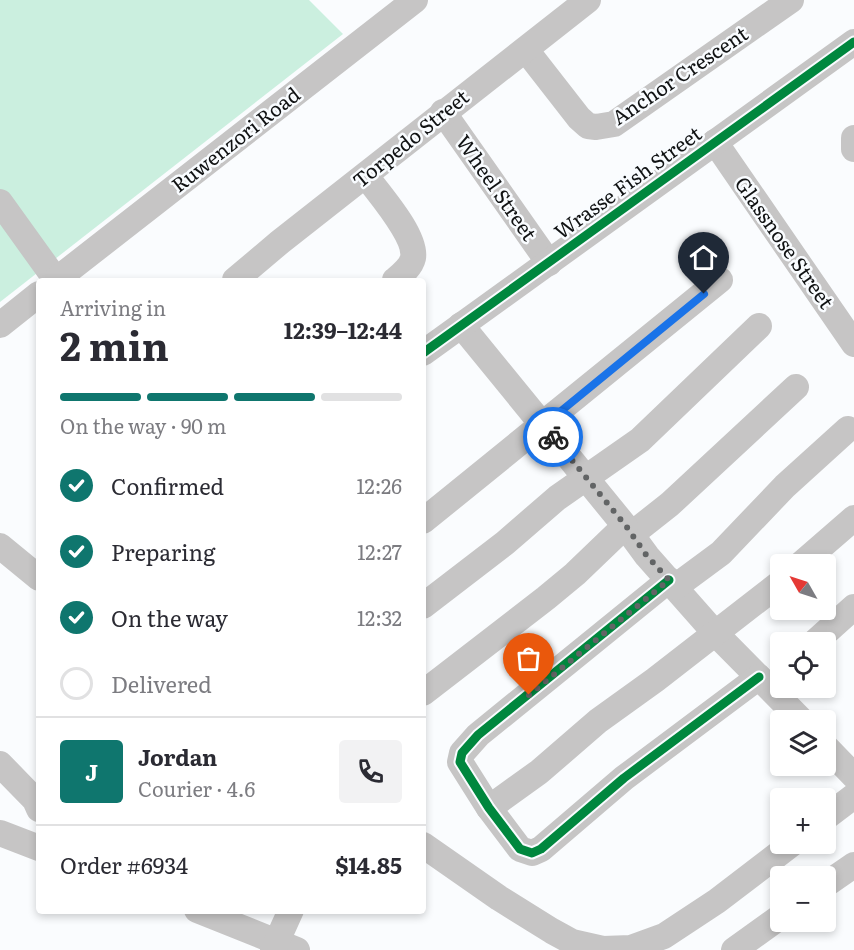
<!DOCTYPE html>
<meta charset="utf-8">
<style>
:root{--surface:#fff;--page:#f2f2f3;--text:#2b2b33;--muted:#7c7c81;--line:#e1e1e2;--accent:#0f766e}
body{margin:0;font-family:Literata,serif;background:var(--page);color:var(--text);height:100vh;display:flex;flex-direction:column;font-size:22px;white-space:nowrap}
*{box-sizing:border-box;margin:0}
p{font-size:20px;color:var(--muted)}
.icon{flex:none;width:33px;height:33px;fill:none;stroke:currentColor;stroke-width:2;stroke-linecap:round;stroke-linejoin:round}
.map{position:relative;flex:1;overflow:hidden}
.sheet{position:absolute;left:36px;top:278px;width:390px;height:636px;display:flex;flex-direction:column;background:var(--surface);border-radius:6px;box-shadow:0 3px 9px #0003}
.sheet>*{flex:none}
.needle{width:39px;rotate:309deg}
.fabs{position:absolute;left:770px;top:554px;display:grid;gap:12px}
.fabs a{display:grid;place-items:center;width:66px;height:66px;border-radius:6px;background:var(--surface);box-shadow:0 3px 9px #0003;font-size:30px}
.pin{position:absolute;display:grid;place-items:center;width:51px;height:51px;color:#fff;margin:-62px -26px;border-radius:50% 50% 50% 0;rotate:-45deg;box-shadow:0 0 6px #0007}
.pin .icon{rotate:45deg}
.courier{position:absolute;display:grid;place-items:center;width:60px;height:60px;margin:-30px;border:4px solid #1a73e8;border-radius:50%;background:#fff;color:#222;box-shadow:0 2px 8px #0007}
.summary em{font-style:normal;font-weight:700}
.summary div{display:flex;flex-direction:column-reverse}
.summary{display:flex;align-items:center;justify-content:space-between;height:102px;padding:0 24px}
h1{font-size:39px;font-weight:700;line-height:45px}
.bar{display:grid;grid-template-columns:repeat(4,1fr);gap:9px 6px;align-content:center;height:72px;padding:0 24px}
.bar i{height:8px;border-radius:4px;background:var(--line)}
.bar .on{background:var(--accent)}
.bar p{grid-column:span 4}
.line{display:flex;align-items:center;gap:15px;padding:0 24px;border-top:2px solid var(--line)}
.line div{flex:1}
.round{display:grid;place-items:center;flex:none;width:63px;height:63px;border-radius:6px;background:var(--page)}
ol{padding:0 24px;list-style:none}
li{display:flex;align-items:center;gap:18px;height:66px}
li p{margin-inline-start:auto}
li .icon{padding:6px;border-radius:50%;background:var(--accent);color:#fff;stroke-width:4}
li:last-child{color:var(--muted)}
li i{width:33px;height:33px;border:3px solid var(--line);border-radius:50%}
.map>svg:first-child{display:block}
.green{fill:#cbefdf}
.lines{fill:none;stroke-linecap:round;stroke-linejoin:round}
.minor{stroke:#c6c5c5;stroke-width:26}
.cycleway-casing{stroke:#f9fcff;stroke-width:13}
.cycleway{stroke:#00873e;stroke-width:9}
.done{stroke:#626465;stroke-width:6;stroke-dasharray:0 10.8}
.route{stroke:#1a73e8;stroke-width:8}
.labels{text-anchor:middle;stroke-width:5;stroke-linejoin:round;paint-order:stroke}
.street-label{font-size:20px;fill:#101213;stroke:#f9fcff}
</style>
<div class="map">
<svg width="854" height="950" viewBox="0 0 854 950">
<rect width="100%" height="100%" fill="#fafcfe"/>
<!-- green -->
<polygon class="green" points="0,0 309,0 343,34 0,302"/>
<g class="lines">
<!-- minor -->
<g class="minor">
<polyline points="526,50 579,118 588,126 596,127 614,124 791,0"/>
<polyline points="443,112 549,263"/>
<polyline points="854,138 854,149"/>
<polyline points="715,142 854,344"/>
<path d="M 366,176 C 379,194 417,236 413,258 C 411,267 401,275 395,280"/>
<polyline points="0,202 56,280"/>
<polyline points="56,280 415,0"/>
<polyline points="235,280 280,242 588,0"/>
<polyline points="0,325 39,294"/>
<polyline points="461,325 625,526 647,556 715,633 801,720"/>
<polyline points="423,353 854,42"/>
<polyline points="423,521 720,280"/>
<polyline points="632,534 670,504 796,387"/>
<polyline points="0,546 39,578"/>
<polyline points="801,564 854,518"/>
<polyline points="669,580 478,735 462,753 460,762 489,808 520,849 532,853 541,849 624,778 759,677"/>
<polyline points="675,587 721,553 785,486 848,429"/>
<polyline points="423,606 505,543 557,498 640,440 759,326"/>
<polyline points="815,642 854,607"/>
<polyline points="423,693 546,598 575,574 625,526"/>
<polyline points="825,746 854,776"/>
<polyline points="0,764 35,800 39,809"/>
<polyline points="489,808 539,772 598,721 655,680 780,583"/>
<polyline points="825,818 854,796"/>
<polyline points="0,833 39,848"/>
<polyline points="423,845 499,898 552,931 572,942 603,949 631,948 664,936 717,901 793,843"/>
<polyline points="825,885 854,865"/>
<polyline points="197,910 297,950"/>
<polyline points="273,950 291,910"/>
<polyline points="734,950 780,917"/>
</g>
<defs>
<g id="cycleway">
<polyline points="423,353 854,42"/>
<polyline points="669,580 478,735 462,753 460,762 489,808 520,849 532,853 541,849 624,778 759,677"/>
</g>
</defs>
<!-- cycleway casing -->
<use href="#cycleway" class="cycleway-casing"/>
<!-- cycleway -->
<use href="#cycleway" class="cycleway"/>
</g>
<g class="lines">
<!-- done -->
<polyline class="done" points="529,695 669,580 647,556 626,526 553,437"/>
<!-- route -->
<polyline class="route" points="553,437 544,425 704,294"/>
</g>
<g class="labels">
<!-- street labels -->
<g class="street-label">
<text transform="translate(680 76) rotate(-34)" y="7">Anchor Crescent</text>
<text transform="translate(411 139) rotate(-39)" y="7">Torpedo Street</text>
<text transform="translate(236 140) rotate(-38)" y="7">Ruwenzori Road</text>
<text transform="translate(628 183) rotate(-36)" y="7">Wrasse Fish Street</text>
<text transform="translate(496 188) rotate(55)" y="7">Wheel Street</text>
<text transform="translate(784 243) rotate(55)" y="7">Glassnose Street</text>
</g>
</g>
</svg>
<div class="fabs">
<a><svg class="needle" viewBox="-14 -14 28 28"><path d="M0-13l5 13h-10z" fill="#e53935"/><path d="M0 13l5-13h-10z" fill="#7c7c81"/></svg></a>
<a><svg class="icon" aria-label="locate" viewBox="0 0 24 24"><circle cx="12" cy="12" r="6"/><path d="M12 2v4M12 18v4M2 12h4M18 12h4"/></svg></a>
<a><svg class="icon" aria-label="layers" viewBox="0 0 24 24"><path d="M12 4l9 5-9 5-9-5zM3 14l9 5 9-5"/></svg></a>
<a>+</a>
<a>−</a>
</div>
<div class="pin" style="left:529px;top:695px;background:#ea580c"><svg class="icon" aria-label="bag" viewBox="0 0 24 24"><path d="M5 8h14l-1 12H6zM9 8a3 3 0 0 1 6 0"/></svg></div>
<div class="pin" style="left:704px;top:294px;background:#1f2937"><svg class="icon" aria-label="home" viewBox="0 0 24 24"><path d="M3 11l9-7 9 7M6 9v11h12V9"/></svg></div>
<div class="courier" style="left:553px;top:437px"><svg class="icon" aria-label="bike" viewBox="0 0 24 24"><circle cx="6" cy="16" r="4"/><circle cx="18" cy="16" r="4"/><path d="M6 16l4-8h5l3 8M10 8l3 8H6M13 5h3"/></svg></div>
<section class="sheet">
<div class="summary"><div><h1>2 min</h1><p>Arriving in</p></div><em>12:39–12:44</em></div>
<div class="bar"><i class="on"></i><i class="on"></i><i class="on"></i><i></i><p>On the way · 90 m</p></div>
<ol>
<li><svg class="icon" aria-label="check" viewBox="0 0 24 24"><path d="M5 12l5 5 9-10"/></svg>Confirmed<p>12:26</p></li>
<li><svg class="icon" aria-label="check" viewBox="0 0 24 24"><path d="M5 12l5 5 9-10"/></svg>Preparing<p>12:27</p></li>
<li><svg class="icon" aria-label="check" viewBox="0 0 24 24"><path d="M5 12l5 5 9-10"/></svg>On the way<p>12:32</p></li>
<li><i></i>Delivered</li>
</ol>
<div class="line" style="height:108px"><b class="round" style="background:var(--accent);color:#fff">J</b><div><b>Jordan</b><p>Courier · 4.6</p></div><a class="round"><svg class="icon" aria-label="phone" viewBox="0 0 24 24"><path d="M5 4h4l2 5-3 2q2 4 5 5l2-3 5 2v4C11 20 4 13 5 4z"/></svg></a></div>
<div class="line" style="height:78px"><div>Order #6934</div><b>$14.85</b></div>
</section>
</div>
